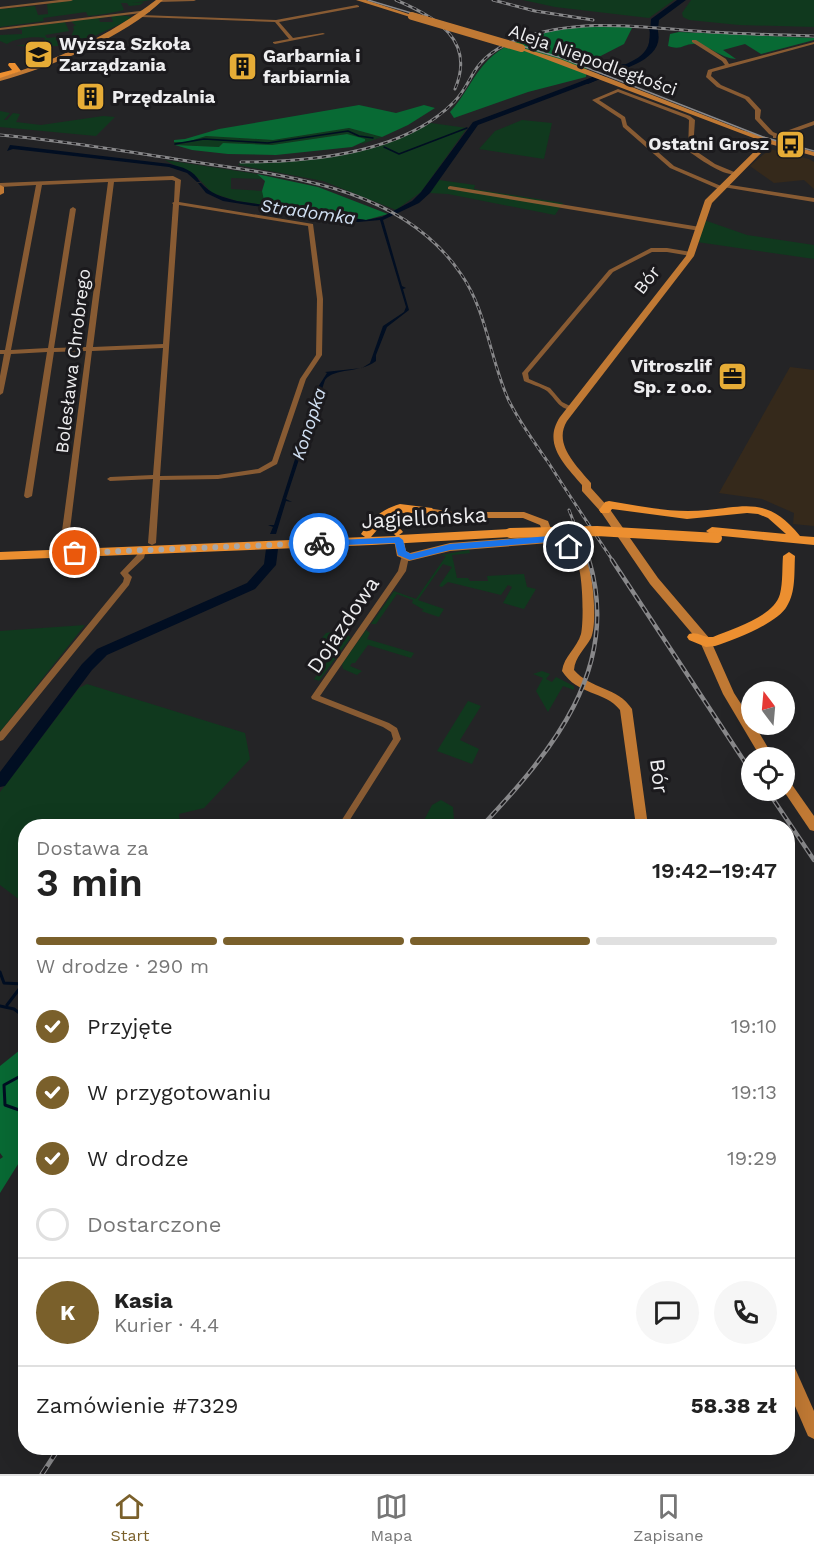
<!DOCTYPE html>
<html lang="pl">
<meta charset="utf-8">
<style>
:root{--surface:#fff;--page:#f6f6f6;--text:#222;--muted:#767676;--line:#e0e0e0;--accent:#7a602b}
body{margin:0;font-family:"Work Sans",sans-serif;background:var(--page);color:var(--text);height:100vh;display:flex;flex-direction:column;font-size:22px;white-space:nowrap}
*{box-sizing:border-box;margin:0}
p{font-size:20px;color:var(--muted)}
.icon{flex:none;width:33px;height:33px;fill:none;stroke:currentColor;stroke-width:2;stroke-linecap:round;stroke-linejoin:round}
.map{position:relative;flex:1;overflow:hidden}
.sheet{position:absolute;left:18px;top:819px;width:777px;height:636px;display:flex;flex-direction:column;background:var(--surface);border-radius:24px;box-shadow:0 6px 24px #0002}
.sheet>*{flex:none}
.needle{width:39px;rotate:344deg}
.buttons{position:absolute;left:741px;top:681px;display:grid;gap:12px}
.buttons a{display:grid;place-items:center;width:54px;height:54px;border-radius:50%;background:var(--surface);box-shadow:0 6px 24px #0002;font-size:30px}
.pin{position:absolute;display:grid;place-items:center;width:51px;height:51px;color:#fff;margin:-26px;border:3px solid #fff;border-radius:50%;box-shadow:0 2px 6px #0007}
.courier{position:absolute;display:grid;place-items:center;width:60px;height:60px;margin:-30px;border:4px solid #1a73e8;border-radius:50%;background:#fff;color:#222;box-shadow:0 2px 8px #0007}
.headline em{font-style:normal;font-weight:600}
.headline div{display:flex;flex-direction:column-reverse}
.headline{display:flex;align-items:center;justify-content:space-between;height:102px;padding:0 18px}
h1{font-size:39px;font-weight:600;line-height:45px}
.bar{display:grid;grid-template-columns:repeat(4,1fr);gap:9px 6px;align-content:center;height:72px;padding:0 18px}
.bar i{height:8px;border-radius:4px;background:var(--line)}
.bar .current{background:var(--accent)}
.bar p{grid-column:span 4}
.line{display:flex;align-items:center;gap:15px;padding:0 18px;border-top:2px solid var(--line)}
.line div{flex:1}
.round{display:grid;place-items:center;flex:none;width:63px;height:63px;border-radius:32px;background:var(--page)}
ol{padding:0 18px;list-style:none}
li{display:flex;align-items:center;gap:18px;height:66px}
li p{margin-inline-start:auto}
li .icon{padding:6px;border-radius:50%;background:var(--accent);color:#fff;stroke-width:4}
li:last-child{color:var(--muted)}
li i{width:33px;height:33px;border:3px solid var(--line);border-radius:50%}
.tabs{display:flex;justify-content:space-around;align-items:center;height:84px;border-top:2px solid var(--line);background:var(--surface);font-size:16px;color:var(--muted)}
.tabs a{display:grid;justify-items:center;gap:3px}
.tabs .current{color:var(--accent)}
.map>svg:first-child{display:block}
.commercial{fill:#35291b}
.green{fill:#10391e}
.forest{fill:#086a34}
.water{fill:#010e22}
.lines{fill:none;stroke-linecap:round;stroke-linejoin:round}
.stream-far1{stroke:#010e22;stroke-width:1.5}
.stream{stroke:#010e22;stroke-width:3}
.river{fill:#010e22;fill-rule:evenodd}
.street{fill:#885b33;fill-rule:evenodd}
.secondary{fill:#c07934;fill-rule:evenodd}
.primary{fill:#ec8f30;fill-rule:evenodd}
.tram{stroke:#88888a;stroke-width:1.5}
.rail-far2-casing{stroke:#88888a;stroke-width:3}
.rail-far1-casing{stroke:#88888a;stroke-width:4.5}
.rail-casing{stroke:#88888a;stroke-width:5}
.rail-far2{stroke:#1b1a1d;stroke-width:1.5;stroke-dasharray:4.5;stroke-linecap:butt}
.rail-far1{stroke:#1b1a1d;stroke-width:2;stroke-dasharray:7;stroke-linecap:butt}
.rail{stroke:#1b1a1d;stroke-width:3;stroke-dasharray:9;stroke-linecap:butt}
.secondary-bridge{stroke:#c07934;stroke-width:8}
.primary-bridge{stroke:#ec8f30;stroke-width:10}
.route{fill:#1a73e8}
.done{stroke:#a7a7a9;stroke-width:6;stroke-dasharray:0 10.8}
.labels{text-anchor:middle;stroke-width:6;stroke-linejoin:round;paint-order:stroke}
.far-poi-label{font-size:18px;font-weight:bold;fill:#ededef;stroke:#1b1a1d;text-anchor:start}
.far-street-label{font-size:18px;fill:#ededef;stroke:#1b1a1d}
.far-water-label{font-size:18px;font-style:italic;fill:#d1e0f3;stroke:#1b1a1d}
.street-label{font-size:21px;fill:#ededef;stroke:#1b1a1d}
</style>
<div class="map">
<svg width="814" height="1474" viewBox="0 0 814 1474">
<rect width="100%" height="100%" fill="#242426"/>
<!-- commercial -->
<g class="commercial">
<polygon points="770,149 809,159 814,162 814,189 804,180 774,183 750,166"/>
<polygon points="790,367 814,370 814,526 793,524 794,513 762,499 719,493"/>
</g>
<!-- green -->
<g class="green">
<path d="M 70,0 L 151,0 L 132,3 L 144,2 L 140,5 L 129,6 L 127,3 L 121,3 L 124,10 C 112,13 100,15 88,16 L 86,12 L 43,18 L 44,21 L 0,27 L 0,9 L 35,6 L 38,15 L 48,14 L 47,4 Z"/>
<polygon points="523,0 674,0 649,18 555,7"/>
<polygon points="691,0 814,0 814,27 739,25 689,20 683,17 682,13"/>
<path d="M 110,16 L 99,19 L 100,22 L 113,22 L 111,16 C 116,15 130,15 133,18 L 71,47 L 69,43 L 70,48 L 66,50 L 61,46 L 16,46 L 43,42 L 45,38 C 34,36 15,38 7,44 L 0,41 L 0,35 L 22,34 L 22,30 L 17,28 L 65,22 L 69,31 L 45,35 L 47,38 L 69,36 L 55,39 L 59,43 L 69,43 L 74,29 L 73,26 L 76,26 L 71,21 Z"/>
<polygon points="0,111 10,113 4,120 7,120 13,113 20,114 16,122 41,125 103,116 115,117 96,136 0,127"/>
<polygon points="522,120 552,123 544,159 479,149 495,131"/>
<path d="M 431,123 L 467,128 L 421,192 L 396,210 L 323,181 L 238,165 L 240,163 C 306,164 371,154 431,123 Z"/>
<polygon points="349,128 382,137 362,144 358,138 347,134 272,145 223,143 219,147 175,145 174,142 187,142 206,136 273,140"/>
<polygon points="165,160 257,174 262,179 231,178 231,189 262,191 265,205 237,201 212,193 198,178"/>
<polygon points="439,180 475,185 474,189 563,203 555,215 448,194 430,193"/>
<polygon points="704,220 747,235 814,245 814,259 697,242"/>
<polygon points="469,550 470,553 452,555 457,578 468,578 470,581 488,581 487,576 524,574 527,587 536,589 524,609 503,603 512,587 508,585 501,595 448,582 442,587 439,586 452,567 443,564 418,600 444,609 439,617 421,611 424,610 412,603 413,600 397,594 376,624 371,624 394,591 416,599 446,556 440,555"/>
<polygon points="85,625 0,732 0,631"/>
<polygon points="366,630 370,633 367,639 414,653 411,658 368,645 355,663 352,663 350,666 362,671 357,675 343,669 342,664"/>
<polygon points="339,631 351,637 319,681 314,679 340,645 322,638 326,633"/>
<polygon points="542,671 550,674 546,679 552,682 556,677 574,686 574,690 563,686 548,712 536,691 543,678 533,674"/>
<polygon points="87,684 245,733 250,759 204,808 179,814 180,826 26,826 25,904 0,885 0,792 79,688"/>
<polygon points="468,701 481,706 460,740 479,749 472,764 437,751"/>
<polygon points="441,800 453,807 454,820 450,826 423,826 422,824 432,805"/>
</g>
<!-- forest -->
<g class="forest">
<path d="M 602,25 L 633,26 L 624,44 L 587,63 L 586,77 L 528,92 L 454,118 L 450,112 C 465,96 473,75 488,60 C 516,32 564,28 602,25 Z"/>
<path d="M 679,32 L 814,38 L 814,40 L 761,54 L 745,44 L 723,50 L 736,59 C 720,58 711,46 695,44 C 684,43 682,51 668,46 L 670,34 Z"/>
<polygon points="359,105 396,113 424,105 435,108 408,125 382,137 349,128 273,140 206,136 187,142 174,142 174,140 185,139 219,129"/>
<polygon points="347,134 365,139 365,141 352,147 276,155 228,154 192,150 175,145 219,147 223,143 272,145"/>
<polygon points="257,174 318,187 388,214 366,220 265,205 262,191 265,181"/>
<polygon points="25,1046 25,1153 0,1193 0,1159 3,1157 0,1153 0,1066"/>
</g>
<!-- water -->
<g class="water">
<path d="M 649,27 L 657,28 C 667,56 630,67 611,74 L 606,72 C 629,62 655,58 649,27 Z"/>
<path d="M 593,77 L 600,79 L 478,125 L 430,193 L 419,203 L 383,220 L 402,286 L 406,288 L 403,289 L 409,310 L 387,327 L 376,355 L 376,361 C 359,374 335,367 325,380 L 286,499 L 292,502 L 286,501 L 276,534 L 270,534 L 273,527 L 268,525 L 274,525 L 318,387 L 327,373 L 325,372 L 362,368 L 370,363 L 383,326 L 404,312 L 406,307 L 380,220 L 358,222 L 223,201 L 206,193 L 198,183 L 201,183 C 211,194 222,197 237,201 L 366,220 L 382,217 L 412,201 L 421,192 L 473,122 Z"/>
<path d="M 10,145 L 170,164 C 182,167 194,170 200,182 L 197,182 L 187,173 L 169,167 L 13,149 L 7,151 Z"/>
</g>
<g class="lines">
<!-- stream-far1 -->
<g class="stream-far1">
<polyline points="175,144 204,139 268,143 348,131 359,136 373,138"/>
<polyline points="384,147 399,154 467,128"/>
</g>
<!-- stream -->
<g class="stream">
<polyline points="0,972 4,983 23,984 7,1005"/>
<polyline points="0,1006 14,1009 26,1018"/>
<polyline points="22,1111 5,1105 4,1085 26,1073"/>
</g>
<!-- river -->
<g class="river">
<polygon points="677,0 686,0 659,20 656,46 649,48 651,19"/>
<polygon points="623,64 630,66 588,84 581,82"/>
<polygon points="272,545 278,549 276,565 255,589 107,655 92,670 5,786 0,787 0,772 82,664 97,649 247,583 264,564 266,549"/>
</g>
<!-- street -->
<g class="street">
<polygon points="59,0 73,0 71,1 0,9 0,7"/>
<polygon points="157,0 196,0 194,1 159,2 157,2"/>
<polygon points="357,5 359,6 359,7 279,22 293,38 323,33 325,34 275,44 273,43 273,42 289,39 275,22 141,17 139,16 141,15 276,20"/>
<polygon points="148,10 150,10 150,12 0,30 0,28"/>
<polygon points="692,40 696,40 726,59 729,64 814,42 814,44 712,72 711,76 721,85 749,97 761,110 760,118 773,132 778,134 814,121 814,125 777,138 773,138 773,136 769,134 755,119 755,110 745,99 717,87 706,77 708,70 725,65 722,61 692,42"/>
<path d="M 618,89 L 690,116 L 695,120 L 693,149 L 715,164 L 739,174 C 725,178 700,159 688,151 L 689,120 L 686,118 L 618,92 L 599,100 L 625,117 L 627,125 L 674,166 L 721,186 L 724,184 L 814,198 L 814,202 L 723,187 L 721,190 L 670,168 L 623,127 L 621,119 L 592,100 Z"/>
<path d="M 173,176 L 181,180 L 179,202 L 313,224 L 323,299 L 322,355 L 306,379 L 277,464 L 260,473 L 218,479 L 160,480 L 156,543 L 152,545 L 148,543 L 153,479 L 110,481 L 107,479 L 110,477 L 153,475 L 163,348 L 92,351 L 68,546 L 67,548 L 61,548 L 60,546 L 86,351 L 54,352 L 32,496 L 28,498 L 26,498 L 24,496 L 47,352 L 11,354 L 3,393 L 0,395 L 0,376 L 4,354 L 0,354 L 0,350 L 5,350 L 36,185 L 0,187 L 0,183 ZM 172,180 L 175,181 L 174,202 L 172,203 L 173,204 L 163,344 L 93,347 L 114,182 ZM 108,182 L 86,347 L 54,348 L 76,209 L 73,207 L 70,209 L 48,348 L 11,350 L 42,185 ZM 179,205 L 308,226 L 317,299 L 316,355 L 300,379 L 272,461 L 258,469 L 218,475 L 160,476 Z"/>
<polygon points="450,186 700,227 703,229 700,231 448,189 448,187"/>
<path d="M 651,248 L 667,248 L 691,252 L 694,254 L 691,256 L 667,252 L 652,252 L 613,272 L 528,373 L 529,379 L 550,388 L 562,402 L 574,408 L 574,410 C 559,410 557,400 547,391 C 541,387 531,384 524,381 L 522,373 L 523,372 L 609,270 Z"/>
<polygon points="139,548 145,548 146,550 144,558 128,573 132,577 129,585 3,740 0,741 0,732 123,582 124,578 120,573 137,555"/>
<polygon points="402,555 408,555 409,557 406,571 320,696 389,723 397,728 401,739 346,826 338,826 393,739 391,732 383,727 312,699 311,697 398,571"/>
</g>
<!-- secondary -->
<g class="secondary">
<path d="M 156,0 L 163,0 C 125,37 51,67 0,81 L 0,77 C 56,61 110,35 156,0 Z"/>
<polygon points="356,0 366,0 415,16 410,17"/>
<path d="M 519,47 L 560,59 L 742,130 L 814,152 L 814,156 L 770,144 L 712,203 L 694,256 L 567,421 C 553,444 576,465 591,483 L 591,488 L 609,508 L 658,578 L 710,639 L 734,693 L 752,721 L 752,724 L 754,724 L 774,758 L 761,758 L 723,694 L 701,644 L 650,584 L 601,512 L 582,491 L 582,485 C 565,465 542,444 560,417 L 686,256 L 705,200 L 764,142 L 519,49 Z"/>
<polygon points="0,185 4,187 4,193 0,195"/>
<path d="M 428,508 L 452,512 L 524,512 L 548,521 L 554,537 C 564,541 575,544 583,552 C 593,565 598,623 591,638 C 585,649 575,657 574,670 C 590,689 618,687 632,709 L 648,826 L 636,826 L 620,710 C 604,690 578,696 562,671 C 564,656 577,648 581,634 C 584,621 583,570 576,560 C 570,550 559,547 549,543 L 450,551 L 409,561 L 397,556 L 394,540 L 399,536 L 403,537 L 406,551 L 410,553 L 450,543 L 544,536 L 540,525 L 523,518 L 452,518 L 424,513 L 423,511 L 424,509 Z"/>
<polygon points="784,777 788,779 814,816 814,831 810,830 783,790"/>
<polygon points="788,1364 794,1366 814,1411 814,1439 808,1436 788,1390"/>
</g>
<!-- primary -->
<g class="primary">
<polygon points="9,63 15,63 21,71 0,78 0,73 12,70 8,65"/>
<path d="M 609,501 C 635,505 662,511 688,511 C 738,511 763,490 800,536 L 814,537 L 814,545 L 712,535 L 706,531 L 712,527 L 786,534 L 768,518 L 758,514 L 747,513 L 687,519 L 612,509 L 609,513 L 601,513 L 599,510 L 605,502 Z"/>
<path d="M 400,504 L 432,508 L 434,511 C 426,518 406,508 390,516 L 403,532 L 399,535 L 510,529 L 516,533 L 510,537 L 372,545 L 0,560 L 0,552 L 365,537 L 361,534 C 371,519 382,509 400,504 ZM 383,523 L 396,536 L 370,537 L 371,537 Z"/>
<path d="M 789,552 L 795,556 C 794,572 796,592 787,606 C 778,623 734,640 715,646 L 706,647 L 689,640 L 687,637 L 689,634 C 697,631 704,638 713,637 C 733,628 774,617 780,594 C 783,582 782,568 783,556 Z"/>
</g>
<!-- tram -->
<polyline class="tram" points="368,0 562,58 763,137 814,151"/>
<defs>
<g id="rail-far2">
<path d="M 396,0 C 436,17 476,40 455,89"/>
<polyline points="493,0 535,11 593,20"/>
<path d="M 0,135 C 59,140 117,150 175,159 C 275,175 399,182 461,274 C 487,311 490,360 509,401 C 520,423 534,442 548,462 C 569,495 591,528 613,561"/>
<path d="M 241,162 C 310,162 403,154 454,102 C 463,93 468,82 474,72 C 484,56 500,46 517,40 C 580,16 645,28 710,32 C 744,34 779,35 814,36"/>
<polyline points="569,510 589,561"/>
</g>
<g id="rail-far1">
<polyline points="612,560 752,773"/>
<polyline points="767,790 814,860"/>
<path d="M 482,826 C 551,752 622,669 589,560"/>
</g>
<polyline id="rail" points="42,1474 59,1448"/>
</defs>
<!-- rail-far2 casing -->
<use href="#rail-far2" class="rail-far2-casing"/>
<!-- rail-far1 casing -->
<use href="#rail-far1" class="rail-far1-casing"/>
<!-- rail casing -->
<use href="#rail" class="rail-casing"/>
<!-- rail-far2 -->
<use href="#rail-far2" class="rail-far2"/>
<!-- rail-far1 -->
<use href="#rail-far1" class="rail-far1"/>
<!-- rail -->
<use href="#rail" class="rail"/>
<!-- secondary-bridge -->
<polyline class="secondary-bridge" points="412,16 521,48"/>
<!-- primary-bridge -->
<polyline class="primary-bridge" points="510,533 597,531 717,538"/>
</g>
<!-- route -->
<polygon class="route" points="550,536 574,547 569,550 549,542 450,550 410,560 398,555 395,543 319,546 314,543 319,541 399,537 403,540 406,551 411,554 450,544"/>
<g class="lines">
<!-- done -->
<polyline class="done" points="75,553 319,543"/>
</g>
<!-- icons -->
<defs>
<symbol id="university-square" viewBox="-11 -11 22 22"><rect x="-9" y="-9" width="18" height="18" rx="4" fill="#e6ac36" stroke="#1b1a1d"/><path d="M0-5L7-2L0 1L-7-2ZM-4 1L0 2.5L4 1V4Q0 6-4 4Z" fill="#111"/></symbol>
<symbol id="building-square" viewBox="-11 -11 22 22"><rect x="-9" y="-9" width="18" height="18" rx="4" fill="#e6ac36" stroke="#1b1a1d"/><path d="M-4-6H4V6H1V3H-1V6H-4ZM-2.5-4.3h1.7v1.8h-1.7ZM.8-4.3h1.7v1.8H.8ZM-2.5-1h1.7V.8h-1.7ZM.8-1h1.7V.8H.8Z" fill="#111"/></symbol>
<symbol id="bus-square" viewBox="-11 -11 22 22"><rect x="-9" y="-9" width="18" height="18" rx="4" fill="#e6ac36" stroke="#1b1a1d"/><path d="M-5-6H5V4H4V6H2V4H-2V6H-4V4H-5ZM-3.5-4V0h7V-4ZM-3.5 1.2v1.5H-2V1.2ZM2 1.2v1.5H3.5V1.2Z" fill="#111"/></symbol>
<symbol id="office-square" viewBox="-11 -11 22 22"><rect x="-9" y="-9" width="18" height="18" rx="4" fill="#e6ac36" stroke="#1b1a1d"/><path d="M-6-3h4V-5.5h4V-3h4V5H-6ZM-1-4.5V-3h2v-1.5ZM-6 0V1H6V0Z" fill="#111"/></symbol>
</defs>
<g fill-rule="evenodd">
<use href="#university-square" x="22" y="38" width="33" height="33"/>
<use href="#building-square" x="226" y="50" width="33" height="33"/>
<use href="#building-square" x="74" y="80" width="33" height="33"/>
<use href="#bus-square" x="774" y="128" width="33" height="33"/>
<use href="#office-square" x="716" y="360" width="33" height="33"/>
</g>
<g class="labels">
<!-- far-poi labels -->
<g class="far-poi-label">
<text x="59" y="50">Wyższa Szkoła<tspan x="59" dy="21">Zarządzania</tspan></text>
<text x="263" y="62">Garbarnia i<tspan x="263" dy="21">farbiarnia</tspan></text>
<text x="112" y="103">Przędzalnia</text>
<text x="769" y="150" text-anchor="end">Ostatni Grosz</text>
<text x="712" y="372" text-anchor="end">Vitroszlif<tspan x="712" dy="21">Sp. z o.o.</tspan></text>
</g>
<!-- far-street labels -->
<g class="far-street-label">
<text transform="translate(593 60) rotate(20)" y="6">Aleja Niepodległości</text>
<text transform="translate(647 280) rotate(-52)" y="6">Bór</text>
<text transform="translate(73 361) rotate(-83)" y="6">Bolesława Chrobrego</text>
</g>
<!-- far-water labels -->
<g class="far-water-label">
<text transform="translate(308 212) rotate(8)" y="6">Stradomka</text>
<text transform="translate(309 424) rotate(-72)" y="6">Konopka</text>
</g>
<!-- street labels -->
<g class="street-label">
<text transform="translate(424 518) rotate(-3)" y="7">Jagiellońska</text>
<text transform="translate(343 625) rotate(-56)" y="7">Dojazdowa</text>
<text transform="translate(659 776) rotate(83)" y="7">Bór</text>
</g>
</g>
</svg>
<div class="buttons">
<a><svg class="needle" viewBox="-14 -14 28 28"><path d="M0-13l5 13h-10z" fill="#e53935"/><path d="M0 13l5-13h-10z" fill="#767676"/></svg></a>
<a><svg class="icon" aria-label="locate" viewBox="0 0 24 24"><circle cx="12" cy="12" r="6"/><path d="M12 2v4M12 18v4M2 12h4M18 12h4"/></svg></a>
</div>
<div class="pin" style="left:75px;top:553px;background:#ea580c"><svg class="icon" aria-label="bag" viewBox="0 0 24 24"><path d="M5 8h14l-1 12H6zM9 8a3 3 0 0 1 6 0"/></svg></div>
<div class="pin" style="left:569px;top:547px;background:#1f2937"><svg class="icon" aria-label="home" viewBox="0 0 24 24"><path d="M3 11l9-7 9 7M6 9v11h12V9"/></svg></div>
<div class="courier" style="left:319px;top:543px"><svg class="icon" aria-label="bike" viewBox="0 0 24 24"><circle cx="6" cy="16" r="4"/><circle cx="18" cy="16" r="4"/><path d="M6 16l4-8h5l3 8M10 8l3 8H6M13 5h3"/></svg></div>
<section class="sheet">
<div class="headline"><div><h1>3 min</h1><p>Dostawa za</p></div><em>19:42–19:47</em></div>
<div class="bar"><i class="current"></i><i class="current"></i><i class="current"></i><i></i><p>W drodze · 290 m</p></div>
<ol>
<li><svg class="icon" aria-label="check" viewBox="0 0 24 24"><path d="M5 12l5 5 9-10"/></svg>Przyjęte<p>19:10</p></li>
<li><svg class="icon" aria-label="check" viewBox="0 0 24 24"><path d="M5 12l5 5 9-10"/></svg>W przygotowaniu<p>19:13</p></li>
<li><svg class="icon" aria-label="check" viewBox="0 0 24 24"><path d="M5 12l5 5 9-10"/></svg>W drodze<p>19:29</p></li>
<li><i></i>Dostarczone</li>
</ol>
<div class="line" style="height:108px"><b class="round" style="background:var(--accent);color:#fff">K</b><div><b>Kasia</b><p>Kurier · 4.4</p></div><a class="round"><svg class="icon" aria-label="chat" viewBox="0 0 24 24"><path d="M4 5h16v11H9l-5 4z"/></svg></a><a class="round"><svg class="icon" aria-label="phone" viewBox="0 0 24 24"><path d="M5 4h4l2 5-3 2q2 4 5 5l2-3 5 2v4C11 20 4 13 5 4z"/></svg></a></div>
<div class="line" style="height:78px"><div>Zamówienie #7329</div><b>58.38 zł</b></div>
</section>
</div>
<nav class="tabs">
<a class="current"><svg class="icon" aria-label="home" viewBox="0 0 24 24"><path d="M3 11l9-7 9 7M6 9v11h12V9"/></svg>Start</a>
<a><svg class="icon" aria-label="map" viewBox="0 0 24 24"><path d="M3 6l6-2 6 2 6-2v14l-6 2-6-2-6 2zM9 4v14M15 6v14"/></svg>Mapa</a>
<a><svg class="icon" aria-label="saved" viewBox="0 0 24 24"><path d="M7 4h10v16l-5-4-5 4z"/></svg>Zapisane</a>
</nav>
